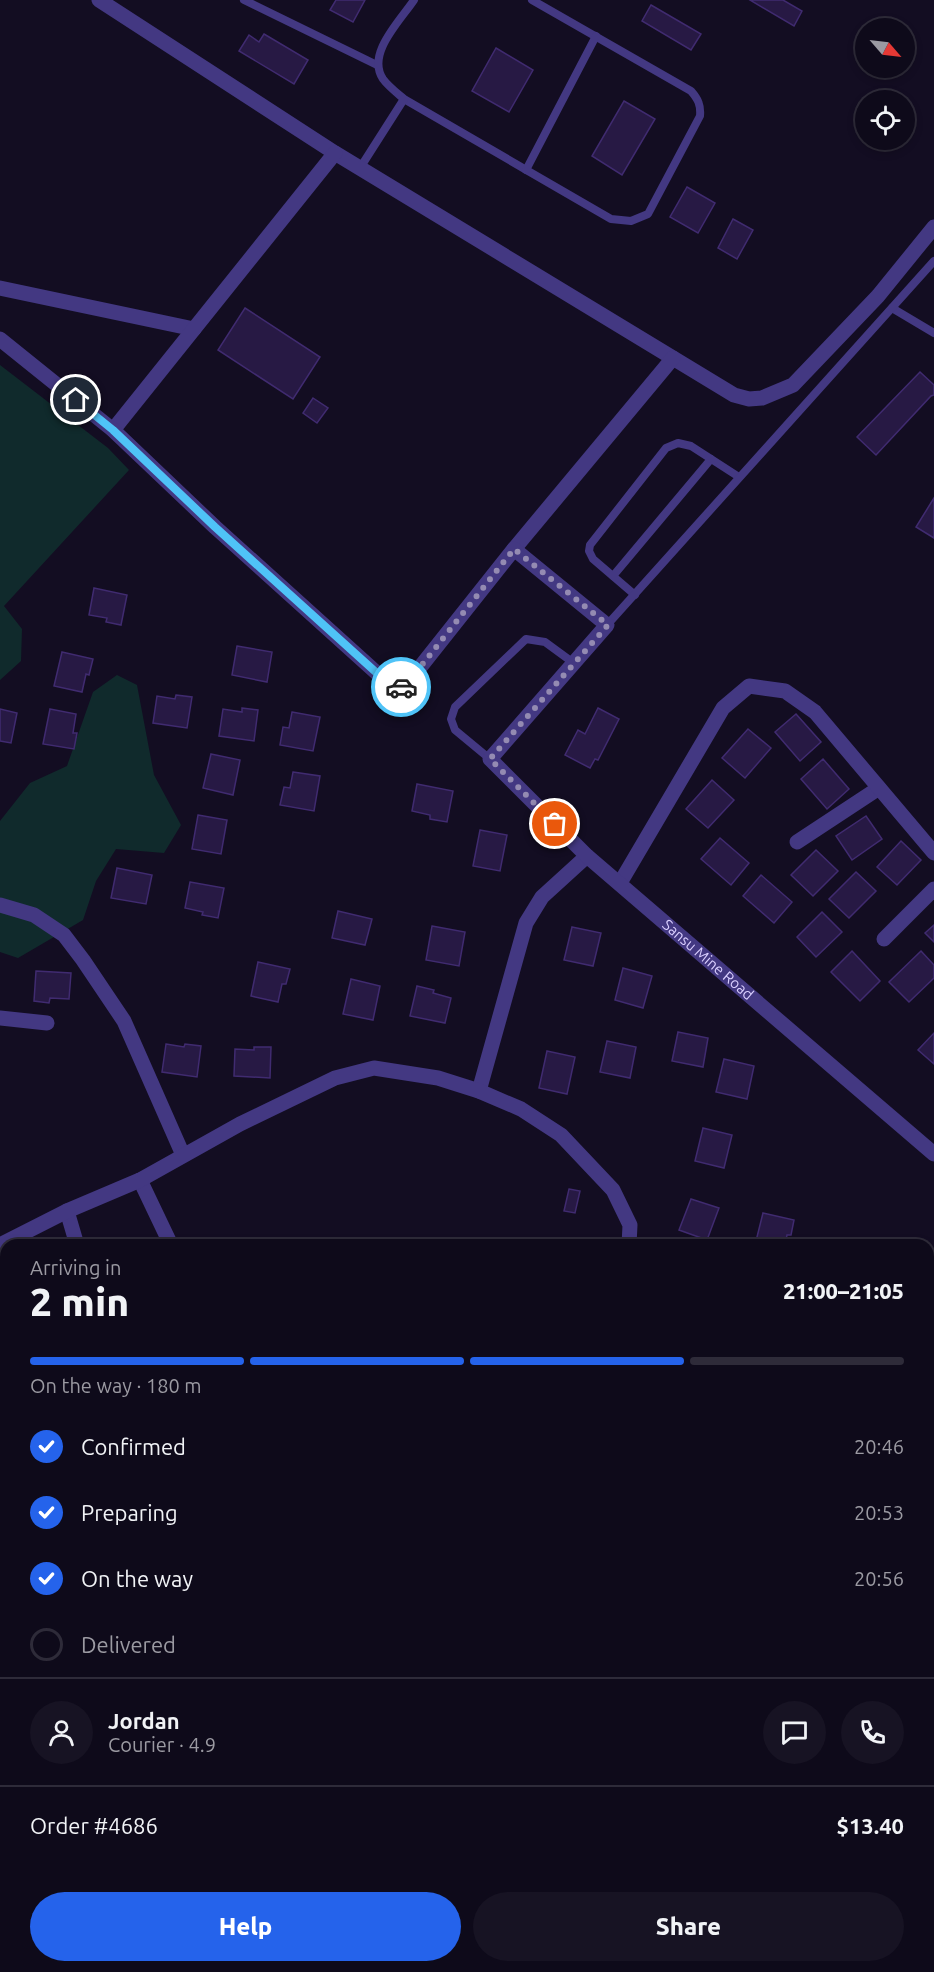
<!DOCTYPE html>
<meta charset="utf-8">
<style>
:root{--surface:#0e0a1a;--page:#171323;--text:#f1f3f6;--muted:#9b9aa2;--line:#2e2b39;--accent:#2563eb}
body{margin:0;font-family:Ubuntu,sans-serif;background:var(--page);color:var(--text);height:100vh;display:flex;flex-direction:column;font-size:22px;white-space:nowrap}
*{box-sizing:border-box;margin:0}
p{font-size:20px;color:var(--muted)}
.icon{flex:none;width:33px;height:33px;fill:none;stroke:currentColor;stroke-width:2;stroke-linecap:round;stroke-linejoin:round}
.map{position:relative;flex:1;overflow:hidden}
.side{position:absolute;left:0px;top:1239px;width:934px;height:734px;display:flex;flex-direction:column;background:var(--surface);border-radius:18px 18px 0 0;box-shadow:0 3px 9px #0003,0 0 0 2px var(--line)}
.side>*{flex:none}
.needle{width:39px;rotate:118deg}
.controls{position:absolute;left:855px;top:18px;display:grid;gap:12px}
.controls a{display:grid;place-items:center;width:60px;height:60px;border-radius:50%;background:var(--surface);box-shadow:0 3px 9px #0003,0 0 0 2px var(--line);font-size:30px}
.pin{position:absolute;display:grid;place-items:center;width:51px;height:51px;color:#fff;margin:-26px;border:3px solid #fff;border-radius:50%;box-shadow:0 2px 6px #0007}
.courier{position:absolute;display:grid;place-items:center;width:60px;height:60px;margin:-30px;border:4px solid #4fc3f7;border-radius:50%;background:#fff;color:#222;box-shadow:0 2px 8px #0007}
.summary em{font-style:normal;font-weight:800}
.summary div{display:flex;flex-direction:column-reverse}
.summary{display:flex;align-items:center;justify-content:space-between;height:102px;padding:0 30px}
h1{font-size:39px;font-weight:800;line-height:45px}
.bar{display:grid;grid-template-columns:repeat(4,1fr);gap:9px 6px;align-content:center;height:72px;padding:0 30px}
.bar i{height:8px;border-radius:4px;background:var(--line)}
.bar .selected{background:var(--accent)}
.bar p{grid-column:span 4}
.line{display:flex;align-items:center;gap:15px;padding:0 30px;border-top:2px solid var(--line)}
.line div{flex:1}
.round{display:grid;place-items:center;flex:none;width:63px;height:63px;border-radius:32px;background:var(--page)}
ol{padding:0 30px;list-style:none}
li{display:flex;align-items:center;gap:18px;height:66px}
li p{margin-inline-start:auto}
li .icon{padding:6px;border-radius:50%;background:var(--accent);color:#fff;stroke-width:4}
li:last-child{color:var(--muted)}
li i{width:33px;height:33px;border:3px solid var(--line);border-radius:50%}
.cta{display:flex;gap:12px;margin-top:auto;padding:12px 30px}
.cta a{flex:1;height:69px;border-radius:36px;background:var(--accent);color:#fff;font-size:24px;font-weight:800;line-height:69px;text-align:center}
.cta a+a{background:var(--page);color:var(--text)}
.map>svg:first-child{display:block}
.green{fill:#102a2c}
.building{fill:#271944;stroke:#402b70;stroke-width:1.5}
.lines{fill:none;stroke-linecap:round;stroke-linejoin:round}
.service{stroke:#433882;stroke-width:8}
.minor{stroke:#433882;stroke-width:15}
.tertiary{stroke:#433882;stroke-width:15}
.done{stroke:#948bb2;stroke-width:6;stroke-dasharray:0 10.8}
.route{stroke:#4fc3f7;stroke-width:8}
.labels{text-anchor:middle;stroke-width:6;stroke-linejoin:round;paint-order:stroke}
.street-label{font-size:15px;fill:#dacfff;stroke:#130d22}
</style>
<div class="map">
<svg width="934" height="1972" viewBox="0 0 934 1972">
<rect width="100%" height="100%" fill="#130d22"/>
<!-- green -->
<g class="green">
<polygon points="0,365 108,448 129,470 4,606 22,629 21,661 0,680"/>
<polygon points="117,675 137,685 154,775 181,825 164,853 116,849 96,881 83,920 18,958 0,952 0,821 30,783 67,766 93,692"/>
<polygon points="929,1810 934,1813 934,1972 51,1972 54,1966 928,1966"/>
</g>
<!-- building -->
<g class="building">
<polygon points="336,0 365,0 353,22 330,10"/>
<polygon points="750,0 783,0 802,11 794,26"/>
<polygon points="651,5 701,34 691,50 642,21"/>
<polygon points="264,34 308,60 294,84 239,51 249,35 259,42"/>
<polygon points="496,48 533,70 509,112 472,91"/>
<polygon points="624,101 655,119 622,175 592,156"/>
<polygon points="687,187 715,203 698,233 670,217"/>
<polygon points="733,219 753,230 737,259 718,248"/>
<polygon points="245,308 320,357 293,399 218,350"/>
<polygon points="920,372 934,385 934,395 931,396 876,455 857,437"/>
<polygon points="313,398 328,408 317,423 303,413"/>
<polygon points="934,498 934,538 916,527"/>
<polygon points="94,588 127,595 121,625 106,622 107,618 89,615"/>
<polygon points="237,646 272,652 267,682 232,675"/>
<polygon points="62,652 93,659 89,675 86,674 82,692 54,686"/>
<polygon points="176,695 192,697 187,728 153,723 157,696 175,699"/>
<polygon points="242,708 258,710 254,741 219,736 223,709 242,712"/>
<polygon points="598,708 619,719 598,760 595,759 590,768 565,755 578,730 585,734"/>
<polygon points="0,709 17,713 11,743 0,741"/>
<polygon points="50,709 76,714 73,733 77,733 74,749 43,744"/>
<polygon points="292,712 320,717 313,751 280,745 283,727 289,728"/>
<polygon points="796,714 821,742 800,761 775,732"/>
<polygon points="748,729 771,748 745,778 722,758"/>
<polygon points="211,754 240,760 233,795 203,788"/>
<polygon points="823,759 849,789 827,809 801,779"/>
<polygon points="293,772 320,776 314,811 280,805 284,787 290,788"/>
<polygon points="712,780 734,800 708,828 686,809"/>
<polygon points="417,784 453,791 447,822 430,819 430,815 412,811"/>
<polygon points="198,815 227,820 221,854 192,849"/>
<polygon points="866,816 882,839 852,860 836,836"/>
<polygon points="480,830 507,835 500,871 473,866"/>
<polygon points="720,838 749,863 731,885 701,859"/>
<polygon points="901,841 921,860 897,885 877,867"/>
<polygon points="816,850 838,871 813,896 791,875"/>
<polygon points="117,868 152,875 146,904 111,898"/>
<polygon points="856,872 876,891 849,918 829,899"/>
<polygon points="761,875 792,902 774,923 743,896"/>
<polygon points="190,882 224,888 218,918 202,915 203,912 185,908"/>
<polygon points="338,911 372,919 365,945 332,938"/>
<polygon points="822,912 842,932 816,957 797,937"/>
<polygon points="934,925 934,942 925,933"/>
<polygon points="432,926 465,932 459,966 426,960"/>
<polygon points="572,927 601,933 593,966 564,960"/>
<polygon points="852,951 880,981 860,1001 831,972"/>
<polygon points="921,951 934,965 934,978 909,1002 889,982"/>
<polygon points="258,962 290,969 286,984 282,984 278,1002 251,996"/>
<polygon points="623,968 652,976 643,1008 615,1000"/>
<polygon points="36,971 71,973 69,999 50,998 49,1003 34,1001"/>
<polygon points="351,979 380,986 373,1020 343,1014"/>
<polygon points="417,986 434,990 433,993 451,998 445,1023 410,1016"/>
<polygon points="678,1032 708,1038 703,1067 672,1061"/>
<polygon points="934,1033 934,1064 918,1050"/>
<polygon points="607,1041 636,1047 630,1078 600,1072"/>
<polygon points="166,1044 184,1047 185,1044 201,1046 197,1077 162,1072"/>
<polygon points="254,1047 271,1047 270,1078 234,1076 235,1049 254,1050"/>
<polygon points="547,1051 575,1057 567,1094 539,1088"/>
<polygon points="724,1059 754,1066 747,1099 716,1092"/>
<polygon points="703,1128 732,1135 724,1168 695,1161"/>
<polygon points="569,1189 580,1191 575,1213 564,1211"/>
<polygon points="691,1199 719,1208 707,1240 679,1230"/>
<polygon points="763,1213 794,1220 791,1235 787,1235 785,1245 755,1245"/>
<polygon points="2,1354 6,1354 6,1389 0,1388"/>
<polygon points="0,1408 4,1408 2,1435 0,1434"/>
</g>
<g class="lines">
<!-- service -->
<g class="service">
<polyline points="244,0 377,65"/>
<path d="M 414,0 C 400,21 366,54 383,79 C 388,86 397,93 404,99 L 611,219 L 631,221 L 648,214 L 700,116 C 701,105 698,99 691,91 L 532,0"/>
<polyline points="360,168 404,99"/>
<polyline points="526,170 596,36"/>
<polyline points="892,308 934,333"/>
<polyline points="613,576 711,459"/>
<polyline points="635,595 593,559 589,551 590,545 666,448 678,443 691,446 739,477"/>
<polyline points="607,625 934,261"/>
<polyline points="490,759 455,730 451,719 455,707 526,639 545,642 575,664"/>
</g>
<!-- minor -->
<g class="minor">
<polyline points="99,0 335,153 734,395 749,399 762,398 793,385 878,296 934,227"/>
<polyline points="0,288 194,329"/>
<polyline points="113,430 335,153"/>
<polyline points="514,549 673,358"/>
<polyline points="797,842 879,788"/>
<polyline points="620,883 723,708 749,686 785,691 815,712 934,853"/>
<polyline points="0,905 34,915 64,935 83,960 124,1021 183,1155"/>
<polyline points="884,939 934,889"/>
<polyline points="0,1018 47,1023"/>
<polyline points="479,1091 526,923 542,897 587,856"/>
<polyline points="140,1180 171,1245"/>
<polyline points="67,1211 77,1245"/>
<polyline points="0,1245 67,1211 140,1180 240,1124 335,1078 374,1068 438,1078 479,1091 521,1109 561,1135 613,1190 630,1225 629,1245"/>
<polyline points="928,1382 934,1382"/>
<polyline points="928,1682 934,1661"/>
<polyline points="928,1701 934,1702"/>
</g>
<!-- tertiary -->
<path class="tertiary" id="s1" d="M 0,339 L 113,430 L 215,527 L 389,684 L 399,687 L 406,685 L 514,549 L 607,625 L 490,759 L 587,856 L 934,1154"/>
</g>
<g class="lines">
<!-- done -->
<polyline class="done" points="401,687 406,685 514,549 608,625 490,759 555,824"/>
<!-- route -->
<polyline class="route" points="76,400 113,430 215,527 389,684 399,687 401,687"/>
</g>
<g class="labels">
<!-- street labels -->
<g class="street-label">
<text dy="5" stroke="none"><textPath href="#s1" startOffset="1306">Sansu Mine Road</textPath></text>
</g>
</g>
</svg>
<div class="controls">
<a><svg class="needle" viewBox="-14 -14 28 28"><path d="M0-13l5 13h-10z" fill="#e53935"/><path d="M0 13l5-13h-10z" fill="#9b9aa2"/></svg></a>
<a><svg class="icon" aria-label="locate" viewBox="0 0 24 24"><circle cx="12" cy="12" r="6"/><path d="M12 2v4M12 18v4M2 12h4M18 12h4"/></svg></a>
</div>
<div class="pin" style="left:555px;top:824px;background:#ea580c"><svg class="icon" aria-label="bag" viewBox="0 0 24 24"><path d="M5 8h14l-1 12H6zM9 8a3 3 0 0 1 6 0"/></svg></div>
<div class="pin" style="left:76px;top:400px;background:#1f2937"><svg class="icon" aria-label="home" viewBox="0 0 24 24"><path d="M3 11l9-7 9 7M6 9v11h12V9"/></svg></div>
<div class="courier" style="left:401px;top:687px"><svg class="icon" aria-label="car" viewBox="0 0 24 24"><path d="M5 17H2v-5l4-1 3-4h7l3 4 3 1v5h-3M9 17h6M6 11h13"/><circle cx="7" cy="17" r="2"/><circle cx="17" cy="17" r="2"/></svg></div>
<section class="side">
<div class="summary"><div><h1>2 min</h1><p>Arriving in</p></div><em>21:00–21:05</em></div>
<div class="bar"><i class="selected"></i><i class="selected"></i><i class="selected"></i><i></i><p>On the way · 180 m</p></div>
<ol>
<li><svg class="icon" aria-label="check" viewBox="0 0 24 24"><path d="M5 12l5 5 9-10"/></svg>Confirmed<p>20:46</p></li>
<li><svg class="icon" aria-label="check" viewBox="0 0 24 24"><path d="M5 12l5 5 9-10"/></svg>Preparing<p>20:53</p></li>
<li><svg class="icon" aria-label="check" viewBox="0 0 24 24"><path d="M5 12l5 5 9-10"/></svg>On the way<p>20:56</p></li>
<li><i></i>Delivered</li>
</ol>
<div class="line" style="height:108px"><a class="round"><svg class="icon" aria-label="person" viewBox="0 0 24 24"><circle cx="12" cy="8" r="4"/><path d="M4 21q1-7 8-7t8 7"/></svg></a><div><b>Jordan</b><p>Courier · 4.9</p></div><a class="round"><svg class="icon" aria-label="chat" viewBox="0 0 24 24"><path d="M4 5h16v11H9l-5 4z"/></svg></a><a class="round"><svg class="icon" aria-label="phone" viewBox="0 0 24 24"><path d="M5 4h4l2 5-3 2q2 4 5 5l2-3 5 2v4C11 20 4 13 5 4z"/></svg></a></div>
<div class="line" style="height:78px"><div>Order #4686</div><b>$13.40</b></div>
<div class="cta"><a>Help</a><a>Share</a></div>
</section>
</div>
